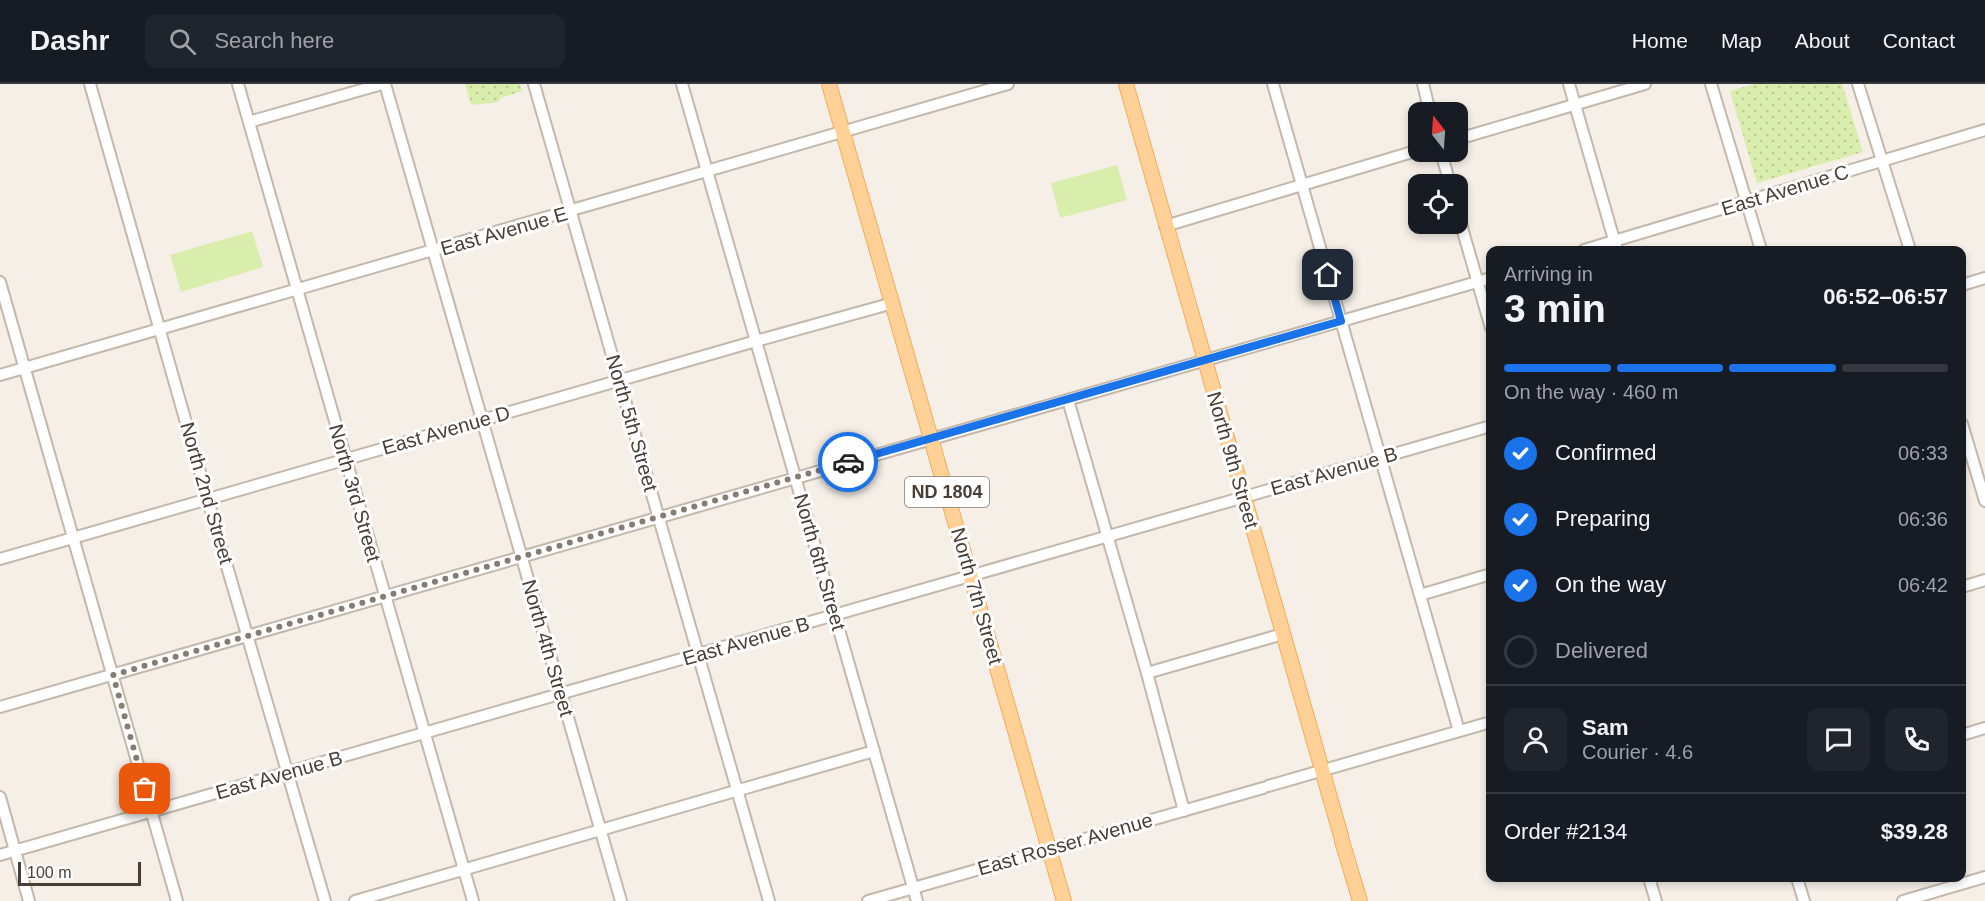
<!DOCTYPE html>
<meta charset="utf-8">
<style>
:root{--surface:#171b24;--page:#20242c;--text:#f1f3f6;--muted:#9ea1a6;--line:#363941;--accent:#1a73e8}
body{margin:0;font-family:Helvetica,sans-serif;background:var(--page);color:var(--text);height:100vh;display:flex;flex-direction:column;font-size:22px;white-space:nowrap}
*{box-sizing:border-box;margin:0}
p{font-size:20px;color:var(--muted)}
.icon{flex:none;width:33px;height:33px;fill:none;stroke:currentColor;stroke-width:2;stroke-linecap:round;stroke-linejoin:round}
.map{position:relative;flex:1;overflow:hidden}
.drawer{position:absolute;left:1486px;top:162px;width:480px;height:636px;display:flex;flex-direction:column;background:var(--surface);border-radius:12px;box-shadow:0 3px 9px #0003}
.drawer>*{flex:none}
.needle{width:39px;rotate:343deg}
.fabs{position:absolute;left:1408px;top:18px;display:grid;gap:12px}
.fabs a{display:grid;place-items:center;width:60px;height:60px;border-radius:12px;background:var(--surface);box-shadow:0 3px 9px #0003;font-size:30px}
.scale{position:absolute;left:18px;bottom:15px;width:123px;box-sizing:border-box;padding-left:6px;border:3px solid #493e35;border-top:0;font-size:16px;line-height:21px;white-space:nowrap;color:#493e35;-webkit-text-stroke:4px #fff;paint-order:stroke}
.pin{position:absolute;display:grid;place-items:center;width:51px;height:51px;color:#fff;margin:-26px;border-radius:12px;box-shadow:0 3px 9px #0006}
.courier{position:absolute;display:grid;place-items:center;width:60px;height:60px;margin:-30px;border:4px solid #1a73e8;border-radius:50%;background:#fff;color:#222;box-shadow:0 2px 8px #0007}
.headline em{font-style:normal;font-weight:700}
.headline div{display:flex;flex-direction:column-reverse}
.headline{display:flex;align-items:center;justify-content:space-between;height:102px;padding:0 18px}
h1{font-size:39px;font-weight:700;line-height:45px}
.bar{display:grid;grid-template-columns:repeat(4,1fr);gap:9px 6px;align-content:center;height:72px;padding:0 18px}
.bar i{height:8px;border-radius:4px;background:var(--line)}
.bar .active{background:var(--accent)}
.bar p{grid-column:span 4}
.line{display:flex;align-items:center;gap:15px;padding:0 18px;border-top:2px solid var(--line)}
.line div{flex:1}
.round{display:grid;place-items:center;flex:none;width:63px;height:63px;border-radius:12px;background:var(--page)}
ol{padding:0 18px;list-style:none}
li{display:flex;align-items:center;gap:18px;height:66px}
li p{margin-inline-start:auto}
li .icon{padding:6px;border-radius:50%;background:var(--accent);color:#fff;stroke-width:4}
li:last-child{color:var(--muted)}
li i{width:33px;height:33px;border:3px solid var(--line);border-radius:50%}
header{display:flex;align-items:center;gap:36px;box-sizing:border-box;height:84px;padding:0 30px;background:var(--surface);border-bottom:2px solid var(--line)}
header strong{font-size:28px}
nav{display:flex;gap:33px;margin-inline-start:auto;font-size:21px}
.search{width:420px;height:54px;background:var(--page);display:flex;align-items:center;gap:15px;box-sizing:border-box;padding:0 21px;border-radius:12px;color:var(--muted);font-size:22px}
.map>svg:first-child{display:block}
.grass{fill:url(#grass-dots)}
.pitch{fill:#d9edac}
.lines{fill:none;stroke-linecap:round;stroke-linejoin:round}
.minor-casing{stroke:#c4b8ab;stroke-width:14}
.major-casing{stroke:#efac5b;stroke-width:16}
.minor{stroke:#fff;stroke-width:10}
.major{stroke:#ffd196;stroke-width:14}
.done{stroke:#857c73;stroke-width:6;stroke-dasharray:0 10.8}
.route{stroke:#1a73e8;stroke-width:8}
.labels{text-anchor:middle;stroke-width:6;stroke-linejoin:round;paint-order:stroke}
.shield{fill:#fff;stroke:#807872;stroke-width:1.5}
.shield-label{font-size:18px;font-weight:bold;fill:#493e35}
.street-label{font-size:20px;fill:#493e35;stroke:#fff}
</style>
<header>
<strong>Dashr</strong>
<div class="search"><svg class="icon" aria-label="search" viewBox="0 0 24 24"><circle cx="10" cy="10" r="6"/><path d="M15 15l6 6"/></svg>Search here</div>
<nav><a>Home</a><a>Map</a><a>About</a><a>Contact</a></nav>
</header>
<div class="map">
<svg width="1985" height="817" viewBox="0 0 1985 817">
<defs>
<pattern id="grass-dots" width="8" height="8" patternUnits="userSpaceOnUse" patternTransform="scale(1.5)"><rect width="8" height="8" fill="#d9edac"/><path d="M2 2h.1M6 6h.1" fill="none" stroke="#bccc95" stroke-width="1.8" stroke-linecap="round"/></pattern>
</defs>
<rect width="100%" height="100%" fill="#f5efe7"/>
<!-- grass -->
<g class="grass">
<path d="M 465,0 L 520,0 L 522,7 L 501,14 L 498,18 C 489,20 481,19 471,21 Z"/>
<polygon points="1754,0 1842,0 1863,68 1757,99 1730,7"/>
</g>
<!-- pitch -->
<g class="pitch">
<polygon points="1117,81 1127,116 1060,134 1051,99"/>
<polygon points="252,147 263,183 181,208 170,171"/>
</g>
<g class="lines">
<defs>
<g id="minor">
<polyline points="90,0 221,462 325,817"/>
<polyline points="238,0 473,817"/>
<polyline points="385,0 621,817"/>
<polyline points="534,0 769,817"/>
<polyline points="682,0 917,817"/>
<polyline points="1273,0 1459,647"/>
<polyline points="1423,0 1430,28"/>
<polyline points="1569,0 1617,166"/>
<polyline points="1711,0 1761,166"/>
<polyline points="1858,0 1910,166"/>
<polyline points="249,38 382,0"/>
<polyline points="1458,55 1645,0"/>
<polyline points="1441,68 1450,100"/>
<polyline points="1458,130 1491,244"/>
<polyline points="1165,142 1419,66"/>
<polyline points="1584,166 1985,46"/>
<polyline points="0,198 177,817"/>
<polyline points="1962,201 1985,194"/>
<polyline points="0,291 1008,0"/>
<polyline points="1068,316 1147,589 1184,727"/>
<polyline points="1962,340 1985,417"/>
<polyline points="0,475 756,257 893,219"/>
<polyline points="1962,503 1985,496"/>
<polyline points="1420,511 1491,490"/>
<polyline points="1147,589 1283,550"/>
<polyline points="0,623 1491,194"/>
<polyline points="1962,651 1985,644"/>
<polyline points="1268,702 1491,638"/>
<polyline points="0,713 29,817"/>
<polyline points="0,771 1491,342"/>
<polyline points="1649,794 1656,817"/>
<polyline points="1797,794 1804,817"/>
<polyline points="355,817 874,667"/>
<polyline points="868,817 1263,704"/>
<polyline points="1903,817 1985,793"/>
</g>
<g id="major">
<polyline points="829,0 1064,817"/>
<polyline points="1126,0 1341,752"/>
<polyline points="1342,757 1360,817"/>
</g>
</defs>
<!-- minor casing -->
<use href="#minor" class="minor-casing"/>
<!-- major casing -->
<use href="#major" class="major-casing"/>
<!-- minor -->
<use href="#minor" class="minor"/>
<!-- major -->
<use href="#major" class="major"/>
</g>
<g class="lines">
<!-- done -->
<polyline class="done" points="145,705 113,591 848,378"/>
<!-- route -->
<polyline class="route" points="848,378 1341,237 1328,191"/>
</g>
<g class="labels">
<!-- shield labels -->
<rect class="shield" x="905" y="393" width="84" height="30" rx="4.5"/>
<g class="shield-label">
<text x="947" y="414">ND 1804</text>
</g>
<!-- street labels -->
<g class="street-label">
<text transform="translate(1785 106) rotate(-17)" y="7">East Avenue C</text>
<text transform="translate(504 147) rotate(-16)" y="7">East Avenue E</text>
<text transform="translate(632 339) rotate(74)" y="7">North 5th Street</text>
<text transform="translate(446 346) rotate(-16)" y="7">East Avenue D</text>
<text transform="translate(1233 376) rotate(74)" y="7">North 9th Street</text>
<text transform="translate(1334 387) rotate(-16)" y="7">East Avenue B</text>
<text transform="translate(207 409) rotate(74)" y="7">North 2nd Street</text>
<text transform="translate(355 409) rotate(74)" y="7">North 3rd Street</text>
<text transform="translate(820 478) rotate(74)" y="7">North 6th Street</text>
<text transform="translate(977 512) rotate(74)" y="7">North 7th Street</text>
<text transform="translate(746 557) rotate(-16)" y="7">East Avenue B</text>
<text transform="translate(548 564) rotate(74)" y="7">North 4th Street</text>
<text transform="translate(279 691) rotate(-16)" y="7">East Avenue B</text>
<text transform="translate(1065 760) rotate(-16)" y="7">East Rosser Avenue</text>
</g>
</g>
</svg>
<div class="fabs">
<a><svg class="needle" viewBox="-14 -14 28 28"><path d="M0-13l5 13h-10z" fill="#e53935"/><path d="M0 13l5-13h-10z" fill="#9ea1a6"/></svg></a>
<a><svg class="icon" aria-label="locate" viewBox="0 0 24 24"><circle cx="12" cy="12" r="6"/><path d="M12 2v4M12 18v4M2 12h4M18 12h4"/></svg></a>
</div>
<div class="scale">100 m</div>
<div class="pin" style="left:145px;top:705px;background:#ea580c"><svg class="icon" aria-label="bag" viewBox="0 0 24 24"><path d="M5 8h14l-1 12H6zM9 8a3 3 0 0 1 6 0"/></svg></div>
<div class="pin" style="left:1328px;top:191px;background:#1f2937"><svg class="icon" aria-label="home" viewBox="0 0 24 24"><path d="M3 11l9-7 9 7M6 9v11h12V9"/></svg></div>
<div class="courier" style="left:848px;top:378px"><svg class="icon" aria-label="car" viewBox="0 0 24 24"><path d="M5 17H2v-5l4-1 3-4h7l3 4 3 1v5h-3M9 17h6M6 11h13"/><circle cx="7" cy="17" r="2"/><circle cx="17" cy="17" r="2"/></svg></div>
<section class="drawer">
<div class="headline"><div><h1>3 min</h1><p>Arriving in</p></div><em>06:52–06:57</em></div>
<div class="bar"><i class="active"></i><i class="active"></i><i class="active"></i><i></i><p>On the way · 460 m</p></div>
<ol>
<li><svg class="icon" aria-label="check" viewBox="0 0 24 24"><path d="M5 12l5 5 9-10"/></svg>Confirmed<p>06:33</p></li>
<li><svg class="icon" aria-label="check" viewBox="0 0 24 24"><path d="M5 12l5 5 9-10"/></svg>Preparing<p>06:36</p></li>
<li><svg class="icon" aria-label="check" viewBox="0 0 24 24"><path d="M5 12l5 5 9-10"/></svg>On the way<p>06:42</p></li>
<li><i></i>Delivered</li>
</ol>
<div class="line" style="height:108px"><a class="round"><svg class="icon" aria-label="person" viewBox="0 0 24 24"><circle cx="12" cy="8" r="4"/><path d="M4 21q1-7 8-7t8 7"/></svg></a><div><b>Sam</b><p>Courier · 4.6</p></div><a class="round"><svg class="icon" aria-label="chat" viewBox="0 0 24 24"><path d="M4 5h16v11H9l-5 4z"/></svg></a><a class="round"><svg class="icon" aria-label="phone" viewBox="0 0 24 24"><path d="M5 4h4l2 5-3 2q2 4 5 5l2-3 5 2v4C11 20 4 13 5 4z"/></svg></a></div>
<div class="line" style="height:78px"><div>Order #2134</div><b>$39.28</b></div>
</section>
</div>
